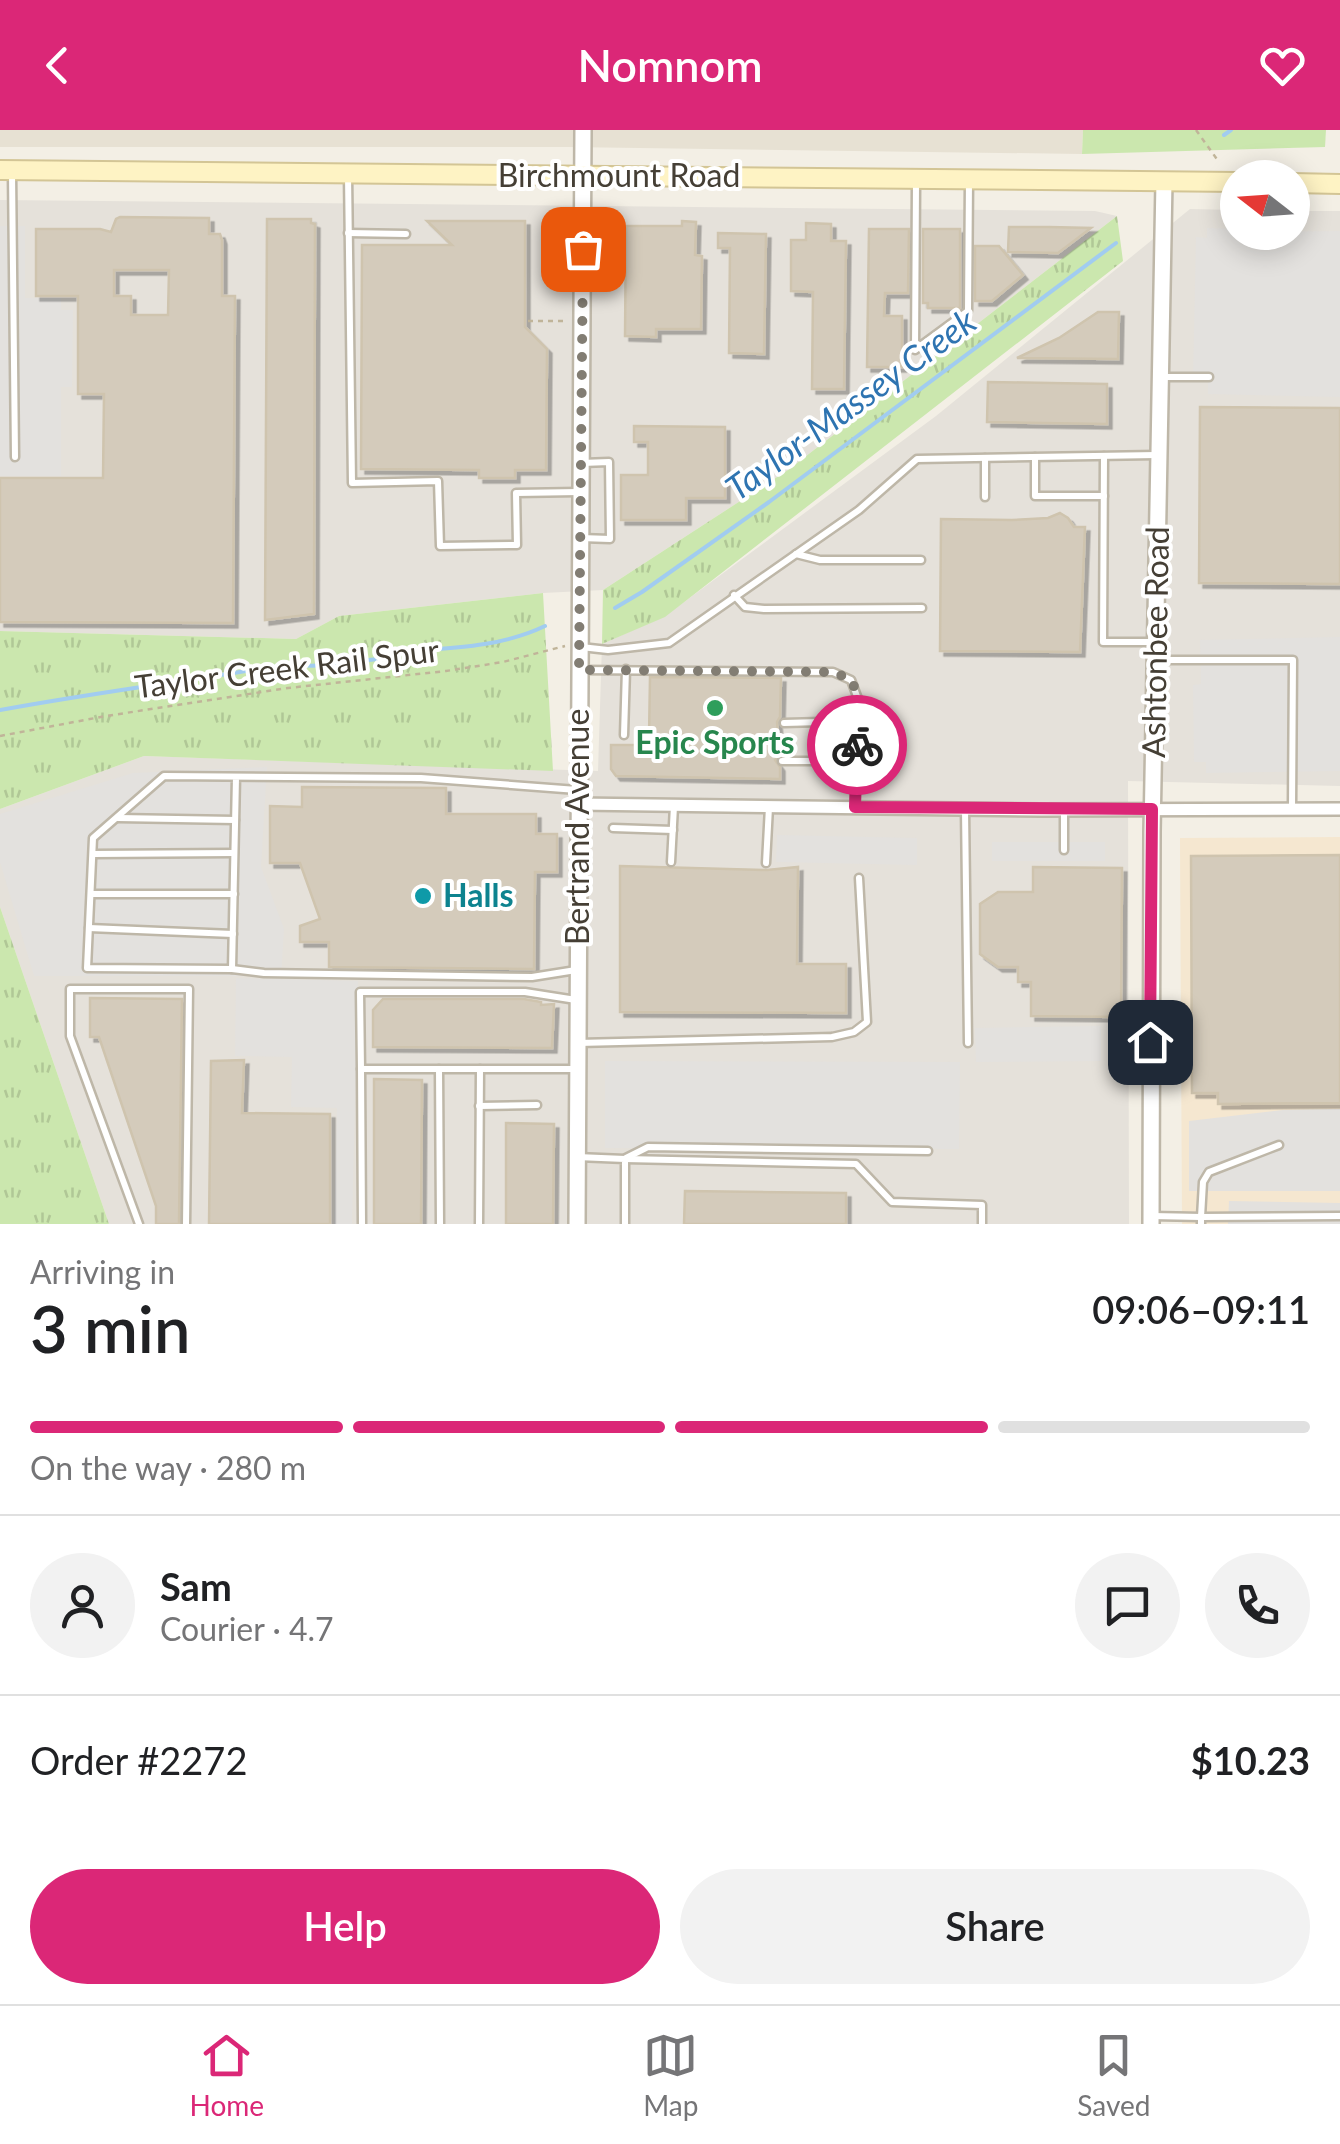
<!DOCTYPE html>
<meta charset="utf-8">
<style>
:root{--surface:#fff;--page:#f2f2f2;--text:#202124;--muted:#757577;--line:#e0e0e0;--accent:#db2777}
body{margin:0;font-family:Lato,sans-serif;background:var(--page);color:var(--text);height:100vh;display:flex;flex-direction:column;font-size:38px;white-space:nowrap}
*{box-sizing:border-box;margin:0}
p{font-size:32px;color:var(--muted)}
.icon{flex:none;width:55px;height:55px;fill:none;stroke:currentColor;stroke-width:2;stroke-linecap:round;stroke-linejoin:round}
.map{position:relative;height:1094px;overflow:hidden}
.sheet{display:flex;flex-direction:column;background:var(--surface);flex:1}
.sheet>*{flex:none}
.needle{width:65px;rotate:287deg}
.buttons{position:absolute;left:1220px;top:30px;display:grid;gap:20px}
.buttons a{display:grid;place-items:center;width:90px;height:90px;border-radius:50%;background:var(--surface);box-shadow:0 5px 25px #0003;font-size:50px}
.pin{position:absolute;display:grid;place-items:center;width:85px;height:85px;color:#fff;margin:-42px;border-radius:20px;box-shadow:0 5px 15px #0006}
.courier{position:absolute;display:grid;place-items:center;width:100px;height:100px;margin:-50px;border:8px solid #db2777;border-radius:50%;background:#fff;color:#222;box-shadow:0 2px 12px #0007}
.headline em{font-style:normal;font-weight:600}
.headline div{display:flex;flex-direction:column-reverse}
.headline{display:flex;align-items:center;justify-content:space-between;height:170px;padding:0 30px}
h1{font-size:65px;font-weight:600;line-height:75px}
.bar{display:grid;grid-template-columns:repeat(4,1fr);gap:15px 10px;align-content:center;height:120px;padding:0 30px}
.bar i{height:12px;border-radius:8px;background:var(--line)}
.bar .selected{background:var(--accent)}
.bar p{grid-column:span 4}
.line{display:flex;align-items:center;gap:25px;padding:0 30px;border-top:2px solid var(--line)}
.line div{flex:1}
.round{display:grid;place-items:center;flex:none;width:105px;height:105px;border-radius:52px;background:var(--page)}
.cta{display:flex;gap:20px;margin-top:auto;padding:20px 30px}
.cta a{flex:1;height:115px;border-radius:60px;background:var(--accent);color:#fff;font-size:40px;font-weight:600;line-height:115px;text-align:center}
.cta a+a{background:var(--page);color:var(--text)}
header{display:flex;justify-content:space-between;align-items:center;height:130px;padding:0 30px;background:var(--accent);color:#fff;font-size:45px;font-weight:600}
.menu{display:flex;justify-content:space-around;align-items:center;height:140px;border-top:2px solid var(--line);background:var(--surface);font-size:28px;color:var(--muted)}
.menu a{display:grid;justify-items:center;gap:5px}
.menu .selected{color:var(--accent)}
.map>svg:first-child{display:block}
.residential{fill:#e7e1d3}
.commercial{fill:#f5e7d0}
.industrial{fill:#e5e1da}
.grass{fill:url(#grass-tufts)}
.park{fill:#cbe7ae}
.parking{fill:#e3e1de}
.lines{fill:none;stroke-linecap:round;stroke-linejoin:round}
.stream{stroke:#a1ccf0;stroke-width:4}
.building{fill:#d4cbbb;stroke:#cfc4ae;stroke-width:2.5;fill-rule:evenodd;filter:url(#shadow)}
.service-casing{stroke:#beb7a8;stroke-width:11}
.minor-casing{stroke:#beb7a8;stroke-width:16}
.tertiary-casing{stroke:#beb7a8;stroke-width:20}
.secondary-casing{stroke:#d3c595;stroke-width:22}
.path{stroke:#c0b499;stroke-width:2.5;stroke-dasharray:5 5;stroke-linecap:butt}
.service{stroke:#fff;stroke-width:6}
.minor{stroke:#fff;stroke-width:11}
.tertiary{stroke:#fff;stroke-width:15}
.secondary{stroke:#fef3c4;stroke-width:18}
.done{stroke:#827d73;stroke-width:10;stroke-dasharray:0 18}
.route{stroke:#db2777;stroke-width:12}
.leisure-dot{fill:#2e9e5b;stroke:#fff;stroke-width:4}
.culture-dot{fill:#0f9aa8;stroke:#fff;stroke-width:4}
.labels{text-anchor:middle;stroke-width:8;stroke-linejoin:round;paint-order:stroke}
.street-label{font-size:32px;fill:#453f35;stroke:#fff}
.leisure-label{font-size:32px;font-weight:bold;fill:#27864d;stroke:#fff}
.culture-label{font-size:32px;font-weight:bold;fill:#0d838f;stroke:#fff;text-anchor:start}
.water-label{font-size:35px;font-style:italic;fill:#2e74b1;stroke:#fff}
</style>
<header><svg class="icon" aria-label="back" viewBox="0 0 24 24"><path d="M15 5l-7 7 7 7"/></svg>Nomnom<svg class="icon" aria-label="heart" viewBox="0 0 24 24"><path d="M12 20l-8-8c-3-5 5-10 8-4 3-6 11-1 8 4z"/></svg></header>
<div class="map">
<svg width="1340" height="1094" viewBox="0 0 1340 1094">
<defs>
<pattern id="grass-tufts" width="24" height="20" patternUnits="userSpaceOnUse" patternTransform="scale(2.5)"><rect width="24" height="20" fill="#cbe7ae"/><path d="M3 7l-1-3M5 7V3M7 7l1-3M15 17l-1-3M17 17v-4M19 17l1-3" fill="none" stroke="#b0c796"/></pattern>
<filter id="shadow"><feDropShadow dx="4.5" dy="4.5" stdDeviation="0" flood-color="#0004"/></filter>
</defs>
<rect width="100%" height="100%" fill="#f3efe5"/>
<!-- residential -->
<polygon class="residential" points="0,0 1083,0 1082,24 568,17 0,17"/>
<!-- commercial -->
<polygon class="commercial" points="1340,707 1340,1094 1182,1094 1180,708"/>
<!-- industrial -->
<g class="industrial">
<polygon points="0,70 1095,81 1117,86 788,340 603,460 543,463 339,486 296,509 0,501"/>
<polygon points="1190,79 1237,80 1238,102 1292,102 1293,81 1340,81 1340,656 1128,651 1129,1094 109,1094 0,777 0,679 144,626 598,641 602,514 665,486 936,286"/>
</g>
<!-- grass -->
<g class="grass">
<polygon points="1117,86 1123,131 665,487 602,514 603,460 788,340"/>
<polygon points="543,463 553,641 144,626 0,679 0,501 296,509 339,486"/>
<polygon points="0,777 109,1094 0,1094"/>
</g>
<!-- park -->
<polygon class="park" points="1083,0 1326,0 1325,17 1082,24"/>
<!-- parking -->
<g class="parking">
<polygon points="0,96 25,96 25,168 61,168 61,180 73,180 72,257 61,257 61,346 0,346"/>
<polygon points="1207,98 1237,99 1238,102 1340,101 1340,267 1208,264 1208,248 1193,248 1196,107 1207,108"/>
<polygon points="1340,507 1340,641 1206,643 1206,632 1194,632 1193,555 1201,554 1200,510"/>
<polygon points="267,637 261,737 284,799 281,846 34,846 0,732 0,684 133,643"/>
<polygon points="777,705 917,708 917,735 776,732"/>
<rect x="992" y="712" width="113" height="19"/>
<polygon points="236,848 358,851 352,1094 334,1094 337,978 291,977 292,927 235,926"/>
<polygon points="1101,896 1101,931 976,932 975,898"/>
<polygon points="605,931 960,932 959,1019 605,1018"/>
<polygon points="1340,979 1340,1061 1189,1061 1189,991 1283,980"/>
<polygon points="1229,1071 1340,1073 1340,1094 1228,1094"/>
</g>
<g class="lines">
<!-- stream -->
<g class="stream">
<polyline points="1224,5 1231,0"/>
<polyline points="615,478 642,462 769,372 1116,113"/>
<path d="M 0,580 C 97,562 194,550 291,534 C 317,539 350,532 377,529 C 384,528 391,523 399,522 C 449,518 499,518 545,496"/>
</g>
</g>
<!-- building -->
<g class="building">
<path d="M 120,87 L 209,88 L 209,104 L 220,104 L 222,110 L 222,166 L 235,166 L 233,493 L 0,492 L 0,348 L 103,348 L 104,264 L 78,264 L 78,166 L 36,166 L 36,99 L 100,99 L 111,102 L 116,89 ZM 114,140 L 169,140 L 168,185 L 131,185 L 131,166 L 114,166 Z"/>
<polygon points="267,89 311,89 311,93 315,94 314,484 265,490"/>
<polygon points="427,91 525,91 525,197 547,219 546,340 515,340 515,348 479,348 479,340 361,339 362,115 452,115"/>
<polygon points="682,91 696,92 695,125 702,126 701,199 656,199 656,207 625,206 626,96 682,96"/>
<polygon points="806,93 831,94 831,111 846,111 844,259 812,259 813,162 791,161 791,110 806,110"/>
<polygon points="1009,97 1049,97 1091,98 1058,123 1008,122"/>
<polygon points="869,99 909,99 908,163 885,163 884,186 902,186 902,237 867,237"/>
<polygon points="923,99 960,99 960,178 928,178 928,173 923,173"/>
<polygon points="718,103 766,104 764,224 729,223 730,118 718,118"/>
<polygon points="975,116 999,116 1023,145 992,171 975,171"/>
<polygon points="1098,182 1119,182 1118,229 1017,228 1059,208"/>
<polygon points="988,252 1107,254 1107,294 987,292"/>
<polygon points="1200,277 1340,278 1340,454 1199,453"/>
<polygon points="634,296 725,297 725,368 686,368 686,390 621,390 621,345 648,345 648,312 634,312"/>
<polygon points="1060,383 1068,388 1074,397 1085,397 1080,522 940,521 941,389 1012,390 1048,388"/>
<polygon points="650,547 781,548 780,587 777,592 780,625 775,630 780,637 780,649 616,646 611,639 611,615 640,615 640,608 649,608"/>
<polygon points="302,657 446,658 446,684 536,684 536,704 557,704 557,742 535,742 534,839 329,837 329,812 300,812 300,796 320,789 300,733 270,733 270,676 302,677"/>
<polygon points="1340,725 1340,973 1218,974 1218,963 1192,963 1191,726"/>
<polygon points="620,736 767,740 798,737 797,834 846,834 846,883 620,882"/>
<polygon points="1033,737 1122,738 1121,887 1031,886 1031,852 1018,852 1018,837 998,837 980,824 980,774 998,762 1033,762"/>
<polygon points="90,868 182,869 179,1094 156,1094 156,1076 99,907 90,907"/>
<polygon points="383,869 524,869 541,872 541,875 554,874 552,918 373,917 373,880"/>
<polygon points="244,930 242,983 330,984 330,1094 209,1094 211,931"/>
<polygon points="374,949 422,950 421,1094 374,1094"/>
<polygon points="506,993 554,994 553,1094 506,1094"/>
<polygon points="685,1061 846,1063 846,1094 684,1094"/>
</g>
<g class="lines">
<defs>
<g id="service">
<polyline points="12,43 15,327"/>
<polyline points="348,45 352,353 438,351 440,416 517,415 516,363 579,362"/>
<polyline points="916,53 915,220 968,181 969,50"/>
<polyline points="348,103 406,104"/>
<polyline points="1161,247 1209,247"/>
<polyline points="1104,326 1103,512 1156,512"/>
<polyline points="1035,327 1035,366 1104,366"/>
<polyline points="985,328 985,367"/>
<polyline points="581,408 610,409 609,332 582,333"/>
<polyline points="796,424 820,430 921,430"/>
<polyline points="734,465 745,477 764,479 922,478"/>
<polyline points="581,517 608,520 669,513 859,380 917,329 1157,325"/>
<polyline points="1156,530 1293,530 1292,678"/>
<polyline points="580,540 833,542 851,550 858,569 855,677"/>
<polyline points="784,593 858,591"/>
<polyline points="624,605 626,539"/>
<polyline points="782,631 857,631"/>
<polyline points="236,647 232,839 87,838 93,708 164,646 421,648 577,660"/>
<polyline points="965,680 968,913"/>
<polyline points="1064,681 1064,720"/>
<polyline points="118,688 235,690"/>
<polyline points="613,698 673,700"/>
<polyline points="93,724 234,723"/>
<polyline points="671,732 674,676"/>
<polyline points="766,733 769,677"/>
<polyline points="91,764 234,764"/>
<polyline points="89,798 233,804"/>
<polyline points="232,839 264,843 532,847 576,840"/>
<polyline points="578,913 832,907 854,902 867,892 859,748"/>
<polyline points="361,939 360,862 525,862 576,870"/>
<polyline points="439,939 440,1094"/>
<polyline points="479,976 537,975"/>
<polyline points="577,1027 625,1029 625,1094"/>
<polyline points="626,1028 648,1017 928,1021"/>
<polyline points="625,1029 856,1034 892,1072 982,1075 982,1094"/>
<polyline points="1152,1086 1201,1087 1203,1052 1209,1042 1279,1015"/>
<polyline points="139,1094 70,906 70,859 189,859 186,1094"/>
<polyline points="362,1094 361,939 576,939"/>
<polyline points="479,1094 480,939"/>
<polyline points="1201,1094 1201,1087 1340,1086"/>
</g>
<polyline id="minor" points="578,674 1041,680 1340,679"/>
<g id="tertiary">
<polyline points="577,1094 583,0"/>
<polyline points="1151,1094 1152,702 1164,51"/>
</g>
<g id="secondary">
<polyline points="0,40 1238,52"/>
<polyline points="1292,53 1340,54"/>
</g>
</defs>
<!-- service casing -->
<use href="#service" class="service-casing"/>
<!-- minor casing -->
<use href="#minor" class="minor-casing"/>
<!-- tertiary casing -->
<use href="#tertiary" class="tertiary-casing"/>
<!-- secondary casing -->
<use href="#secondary" class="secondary-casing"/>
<!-- path -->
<g class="path">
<polyline points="1196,0 1219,32"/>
<polyline points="528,191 567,191"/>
<polyline points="0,606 106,586 288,558 446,541 503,532 565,516"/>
</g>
<!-- service -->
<use href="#service" class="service"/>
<!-- minor -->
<use href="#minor" class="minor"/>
<!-- tertiary -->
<use href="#tertiary" class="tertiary"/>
<!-- secondary -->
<use href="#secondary" class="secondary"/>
</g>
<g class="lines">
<!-- done -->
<polyline class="done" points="583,119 579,540 833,542 852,550 858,570 857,615"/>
<!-- route -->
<polyline class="route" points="857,615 855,677 1152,679 1150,912"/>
</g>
<!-- markers -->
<circle class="leisure-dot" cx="715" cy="578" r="10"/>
<circle class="culture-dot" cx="423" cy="766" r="10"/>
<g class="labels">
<!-- street labels -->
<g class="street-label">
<text x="619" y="57">Birchmount Road</text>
<text transform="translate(1156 512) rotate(-89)" y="11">Ashtonbee Road</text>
<text transform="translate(287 539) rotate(-7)" y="11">Taylor Creek Rail Spur</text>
<text transform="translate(578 697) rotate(-90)" y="11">Bertrand Avenue</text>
</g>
<!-- leisure labels -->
<g class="leisure-label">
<text x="715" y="624">Epic Sports</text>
</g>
<!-- culture labels -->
<g class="culture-label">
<text x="443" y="777">Halls</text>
</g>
<!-- water labels -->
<g class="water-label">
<text transform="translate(851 275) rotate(-36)" y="12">Taylor-Massey Creek</text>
</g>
</g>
</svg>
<div class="buttons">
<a><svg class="needle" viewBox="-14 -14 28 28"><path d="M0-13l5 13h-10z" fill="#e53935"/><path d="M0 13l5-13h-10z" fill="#757577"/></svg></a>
</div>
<div class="pin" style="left:583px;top:119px;background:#ea580c"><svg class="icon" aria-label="bag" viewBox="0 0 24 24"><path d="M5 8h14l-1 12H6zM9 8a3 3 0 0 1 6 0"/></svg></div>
<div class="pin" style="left:1150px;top:912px;background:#1f2937"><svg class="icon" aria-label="home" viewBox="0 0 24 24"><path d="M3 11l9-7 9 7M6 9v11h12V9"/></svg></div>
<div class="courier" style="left:857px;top:615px"><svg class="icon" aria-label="bike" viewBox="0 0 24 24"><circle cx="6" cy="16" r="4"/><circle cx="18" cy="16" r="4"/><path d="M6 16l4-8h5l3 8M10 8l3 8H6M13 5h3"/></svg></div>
</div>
<section class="sheet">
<div class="headline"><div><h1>3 min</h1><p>Arriving in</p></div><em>09:06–09:11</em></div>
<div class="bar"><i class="selected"></i><i class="selected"></i><i class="selected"></i><i></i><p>On the way · 280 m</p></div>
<div class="line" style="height:180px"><a class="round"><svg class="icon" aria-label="person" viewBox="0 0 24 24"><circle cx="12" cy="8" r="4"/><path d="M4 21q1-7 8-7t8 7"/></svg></a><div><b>Sam</b><p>Courier · 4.7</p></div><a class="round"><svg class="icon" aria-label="chat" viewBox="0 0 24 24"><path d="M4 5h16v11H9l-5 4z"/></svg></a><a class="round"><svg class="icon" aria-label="phone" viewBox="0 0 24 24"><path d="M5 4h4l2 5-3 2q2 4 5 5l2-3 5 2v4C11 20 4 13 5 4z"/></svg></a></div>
<div class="line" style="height:130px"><div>Order #2272</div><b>$10.23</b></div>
<div class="cta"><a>Help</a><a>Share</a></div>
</section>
<nav class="menu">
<a class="selected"><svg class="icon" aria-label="home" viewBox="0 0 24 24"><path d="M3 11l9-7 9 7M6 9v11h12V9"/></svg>Home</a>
<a><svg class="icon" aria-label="map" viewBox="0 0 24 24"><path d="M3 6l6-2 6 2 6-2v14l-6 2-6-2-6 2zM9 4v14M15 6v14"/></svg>Map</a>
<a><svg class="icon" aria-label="saved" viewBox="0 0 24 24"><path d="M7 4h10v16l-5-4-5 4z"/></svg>Saved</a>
</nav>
